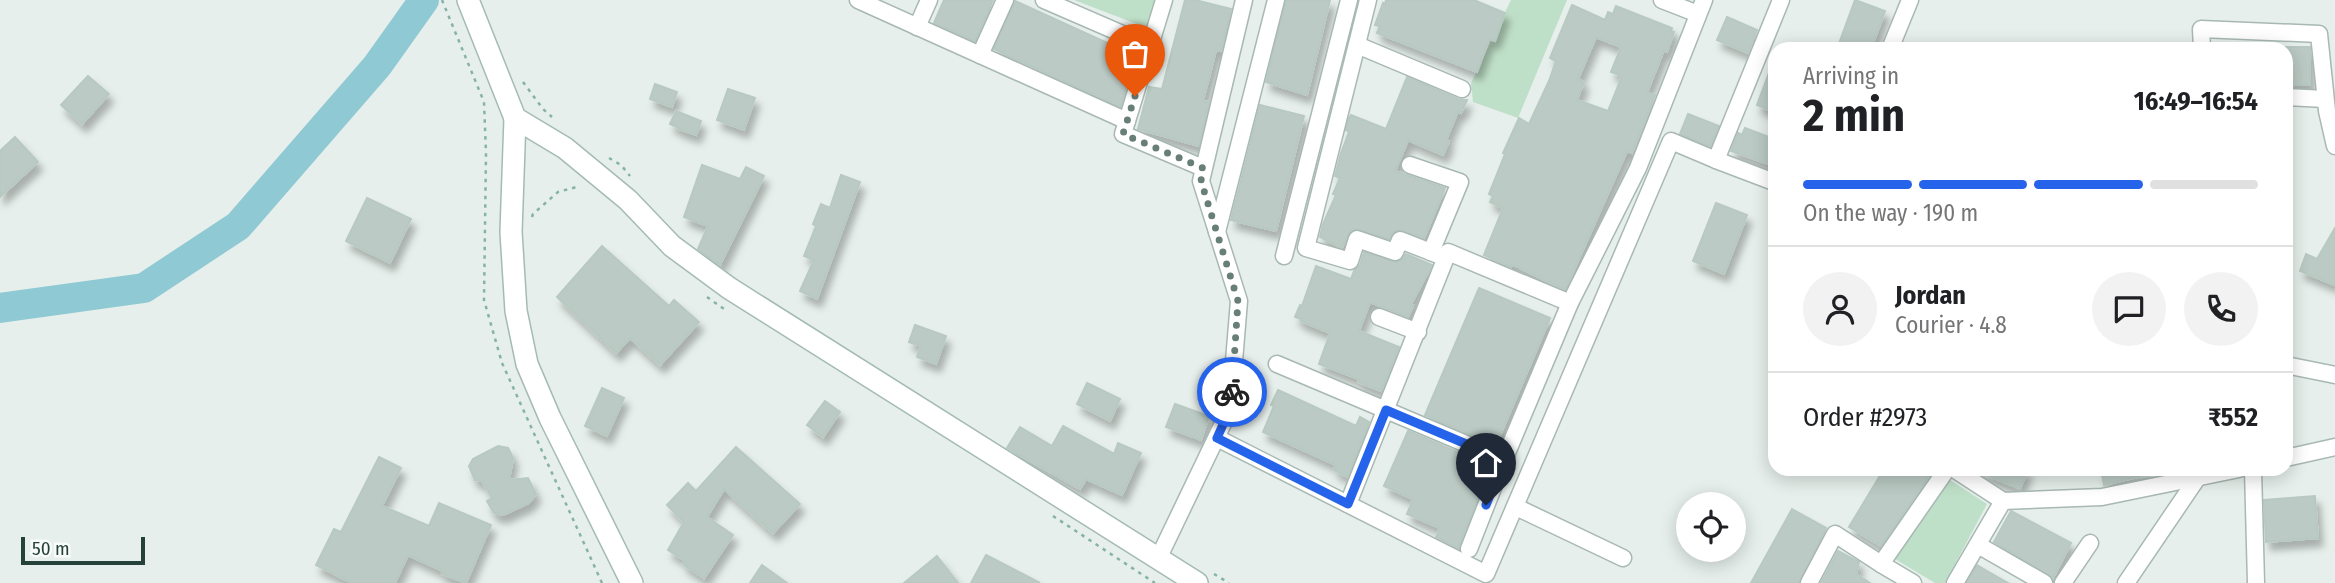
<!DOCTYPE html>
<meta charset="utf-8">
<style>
:root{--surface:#fff;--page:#f2f2f2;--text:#202124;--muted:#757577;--line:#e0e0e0;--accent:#2563eb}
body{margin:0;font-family:"Fira Sans Condensed",sans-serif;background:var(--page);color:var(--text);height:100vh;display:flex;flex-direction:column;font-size:26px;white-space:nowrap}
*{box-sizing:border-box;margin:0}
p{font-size:23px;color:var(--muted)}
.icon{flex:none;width:38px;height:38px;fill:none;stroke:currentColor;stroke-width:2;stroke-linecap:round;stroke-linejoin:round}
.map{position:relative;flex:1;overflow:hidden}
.drawer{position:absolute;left:1768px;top:42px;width:525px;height:434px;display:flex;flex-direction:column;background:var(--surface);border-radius:21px;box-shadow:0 4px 18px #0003}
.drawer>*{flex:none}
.buttons{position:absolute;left:1676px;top:492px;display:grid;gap:14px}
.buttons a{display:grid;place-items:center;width:70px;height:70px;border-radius:50%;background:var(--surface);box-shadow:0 4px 18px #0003;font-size:35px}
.scale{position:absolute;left:21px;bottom:18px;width:124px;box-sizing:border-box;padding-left:7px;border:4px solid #24423a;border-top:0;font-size:19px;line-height:24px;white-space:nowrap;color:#24423a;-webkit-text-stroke:5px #f7fbf9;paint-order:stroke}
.pin{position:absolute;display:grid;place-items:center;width:60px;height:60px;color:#fff;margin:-72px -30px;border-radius:50% 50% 50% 0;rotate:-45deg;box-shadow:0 0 7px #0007}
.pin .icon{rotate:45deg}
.courier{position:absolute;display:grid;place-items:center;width:70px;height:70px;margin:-35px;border:5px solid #2563eb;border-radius:50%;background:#fff;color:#222;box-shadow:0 2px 9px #0007}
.overview em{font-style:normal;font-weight:700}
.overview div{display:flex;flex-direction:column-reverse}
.overview{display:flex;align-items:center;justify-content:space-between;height:119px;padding:0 35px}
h1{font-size:46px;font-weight:700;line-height:52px}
.bar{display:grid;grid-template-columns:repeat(4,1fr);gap:10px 7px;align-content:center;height:84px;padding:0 35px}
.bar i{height:9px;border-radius:5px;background:var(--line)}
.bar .current{background:var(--accent)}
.bar p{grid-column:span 4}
.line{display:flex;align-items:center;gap:18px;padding:0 35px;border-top:2px solid var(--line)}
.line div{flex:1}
.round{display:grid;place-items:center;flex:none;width:74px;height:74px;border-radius:37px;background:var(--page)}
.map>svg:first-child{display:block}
.green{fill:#bfe0c8}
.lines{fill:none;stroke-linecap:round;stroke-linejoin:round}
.river{stroke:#8ec9d4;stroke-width:30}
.building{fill:#bbcac4;stroke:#b8c9c2;stroke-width:2;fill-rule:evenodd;filter:url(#shadow)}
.street-casing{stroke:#a8b8b2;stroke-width:19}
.secondary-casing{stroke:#a4bbb3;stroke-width:24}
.path{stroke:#86b3a5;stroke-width:2.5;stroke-dasharray:3.5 5;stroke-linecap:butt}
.street{stroke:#fff;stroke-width:16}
.secondary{stroke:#fff;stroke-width:21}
.done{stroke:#687f78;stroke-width:7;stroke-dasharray:0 12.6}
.route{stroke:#2563eb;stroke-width:9}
</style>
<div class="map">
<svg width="2335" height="583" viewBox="0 0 2335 583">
<defs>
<filter id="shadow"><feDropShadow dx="4.5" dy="8" stdDeviation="3.5" flood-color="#0004"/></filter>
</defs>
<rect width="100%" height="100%" fill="#e6efeb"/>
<!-- green -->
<g class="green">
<polygon points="1074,0 1156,0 1147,28"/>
<polygon points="1511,0 1567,0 1518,118 1473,102 1471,83"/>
<polygon points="1947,478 1987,504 1945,583 1935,583 1890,556"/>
</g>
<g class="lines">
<!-- river -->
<polyline class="river" points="0,308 144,288 238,226 377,66 424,0"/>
</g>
<!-- building -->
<g class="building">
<polygon points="944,0 993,0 975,41 934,23"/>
<polygon points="1185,0 1195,0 1231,9 1221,51 1216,50 1203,101 1209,102 1199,146 1138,129 1149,87 1162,89"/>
<polygon points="1286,0 1330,0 1307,95 1266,82"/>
<polygon points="1386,0 1474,0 1505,13 1495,41 1489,39 1477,72 1377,33 1380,26 1375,25 1383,3 1385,4"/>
<polygon points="1855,0 1885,11 1871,49 1837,49"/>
<polygon points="1015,1 1136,56 1120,107 994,49"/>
<path d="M 1572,5 L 1605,20 L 1608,12 L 1613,14 L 1616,6 L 1672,28 L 1671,31 L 1674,32 L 1667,52 L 1664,50 L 1647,93 L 1655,95 L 1632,153 L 1627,151 L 1565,290 L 1512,264 L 1511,267 L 1484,255 L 1503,208 L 1490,202 L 1493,196 L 1489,194 L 1505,154 L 1503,153 L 1519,118 L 1529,124 L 1549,81 L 1556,61 L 1550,58 ZM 1596,37 L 1621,47 L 1611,72 L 1622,76 L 1608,111 L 1577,100 L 1584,82 L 1578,79 Z"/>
<polygon points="1727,17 1757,30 1748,53 1717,40"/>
<polygon points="2286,47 2310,47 2310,85 2288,85 2288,82 2286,82"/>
<polygon points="1773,62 1774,62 1774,112 1757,105"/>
<polygon points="88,76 109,94 82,124 61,105"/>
<polygon points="1407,77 1458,99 1467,100 1461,113 1458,111 1446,140 1449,141 1443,155 1408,140 1395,171 1445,188 1424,238 1399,230 1393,232 1389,239 1356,229 1350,232 1342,248 1320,237 1323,224 1336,195 1333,194 1340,178 1335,176 1341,153 1349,132 1346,130 1349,118 1351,115 1386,129"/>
<polygon points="655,84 677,92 672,107 650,99"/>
<polygon points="728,89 755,98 744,130 717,120"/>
<polygon points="1260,105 1304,116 1276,231 1231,220"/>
<polygon points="676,111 701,121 696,135 679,129 679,128 670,124"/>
<polygon points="1688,114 1719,126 1710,146 1680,134"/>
<polygon points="1745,128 1774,139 1774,166 1731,151 1738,133 1742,135"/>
<polygon points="15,137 38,162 0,197 0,151"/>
<polygon points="702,165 740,179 746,167 764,176 720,265 698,249 708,226 684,217"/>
<polygon points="841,175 860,182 817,299 800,291 814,260 804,256 816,226 813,224 821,204 830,208"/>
<polygon points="367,198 411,219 390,263 346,241"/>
<polygon points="1716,203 1747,215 1724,274 1693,261"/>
<polygon points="2335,228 2335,285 2300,271 2306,254 2317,259"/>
<polygon points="602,246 669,306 674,300 699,322 660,365 630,338 616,353 557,297"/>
<polygon points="1364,252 1396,262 1402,260 1406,254 1432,265 1411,304 1413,305 1408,317 1370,302 1359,331 1399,347 1381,391 1358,382 1359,379 1319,364 1330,333 1301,321 1301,319 1295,317 1300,305 1302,306 1316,266 1351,279 1354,271 1360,265"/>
<polygon points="1479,288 1550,318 1496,445 1425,415"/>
<polygon points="915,325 946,336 936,364 917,357 921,346 909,342"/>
<polygon points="1087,383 1120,399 1110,421 1077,404"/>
<polygon points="602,388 624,398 607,436 585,426"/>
<polygon points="1278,390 1356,426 1360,417 1369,422 1348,477 1334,470 1336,465 1263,432 1274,406 1271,405"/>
<polygon points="825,401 840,412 823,437 807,425"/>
<polygon points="1175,404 1209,416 1201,440 1166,427"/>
<polygon points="1063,426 1114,454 1118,443 1141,453 1122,495 1086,479 1080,489 1007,448 1020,427 1052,446"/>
<polygon points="1408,431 1490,466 1458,548 1436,537 1440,528 1407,514 1413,499 1384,486"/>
<polygon points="498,446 508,448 513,458 509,480 528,478 536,494 529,503 503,515 494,513 487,501 492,498 482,481 475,480 469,466 473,459"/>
<polygon points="736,447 800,504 773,533 724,489 707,517 733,535 704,578 683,564 685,561 668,550 684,522 667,505 688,483 696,491"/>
<polygon points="379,457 401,468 382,506 429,526 439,503 491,525 466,583 442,574 443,571 408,555 395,583 352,583 316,565 334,529 341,532"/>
<polygon points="1884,469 1934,469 1881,546 1849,527"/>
<polygon points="1973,469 2028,469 2020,489"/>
<polygon points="2101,469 2149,469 2150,474 2104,485"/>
<polygon points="2315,496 2318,538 2266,542 2264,500"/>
<polygon points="1792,509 1826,528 1799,583 1751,583"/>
<polygon points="2011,511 2071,543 2053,578 1994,542"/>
<polygon points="1838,551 1859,562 1856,574 1870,583 1821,583"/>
<polygon points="986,555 1040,583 971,583"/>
<polygon points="937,556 958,583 904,583"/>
<polygon points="762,565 787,583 750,583"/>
<polygon points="1977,565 1987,571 2008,583 1967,583"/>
</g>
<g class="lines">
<defs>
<g id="street">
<polyline points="858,0 1127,121 1164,0"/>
<polyline points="1044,0 1150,46"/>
<polyline points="1368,0 1306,248 1350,261 1357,239 1395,252 1400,240 1446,258"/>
<polyline points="1662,0 1698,14"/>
<polyline points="917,27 929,0"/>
<polyline points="1357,45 1462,89"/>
<polyline points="1890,49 1910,0"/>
<polyline points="2202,49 2201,29 2319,34 2327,111 2335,146"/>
<polyline points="980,55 1005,0"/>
<polyline points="2286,97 2325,99"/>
<polyline points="1127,121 1123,134 1203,168"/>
<polyline points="1716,160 1774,182"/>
<polyline points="1410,165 1460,182 1431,252"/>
<polyline points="1217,232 1276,0"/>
<polyline points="1284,256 1349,0"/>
<polyline points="1379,317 1418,332"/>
<polyline points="1277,364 1504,460 1469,549"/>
<polyline points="2286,365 2335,375"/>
<polyline points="1217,438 1486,574 1671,141 1716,160 1781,0"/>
<polyline points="2286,458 2335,447"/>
<polyline points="1504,460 1570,303 1638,168 1704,0"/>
<polyline points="1954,469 2003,501 2102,497 2239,469"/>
<polyline points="2253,469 2256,583"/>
<polyline points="1348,504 1448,252 1570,303"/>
<polyline points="1516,507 1623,558"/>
<polyline points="1978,545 2044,583"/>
<polyline points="1158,559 1230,409 1239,301 1201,181 1244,0"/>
<polyline points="1809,583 1835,534 1881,564"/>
<polyline points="1913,583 1881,564 1947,469"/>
<polyline points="1955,583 2003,501"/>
<polyline points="2063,583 2090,543"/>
<polyline points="2126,583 2198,477"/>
</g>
<g id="secondary">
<polyline points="468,0 515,118 565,148 628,200 672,246 729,288 1197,583"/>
<polyline points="515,118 511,232 516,311 527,364 550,418 632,583"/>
</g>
</defs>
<!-- street casing -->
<use href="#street" class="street-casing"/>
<!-- secondary casing -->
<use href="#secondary" class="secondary-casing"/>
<!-- path -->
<g class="path">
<polyline points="442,0 484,102 486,153 484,300 502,363 602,583"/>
<polyline points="523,82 543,109 552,117"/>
<polyline points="609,158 621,165 630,176"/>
<polyline points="532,217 533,214 558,192 580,186"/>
<polyline points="707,297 724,309"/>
<polyline points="1053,516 1155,583"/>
<polyline points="1214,574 1229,583"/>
</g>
<!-- street -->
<use href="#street" class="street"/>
<!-- secondary -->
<use href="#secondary" class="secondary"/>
</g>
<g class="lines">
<!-- done -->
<polyline class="done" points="1135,96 1123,134 1203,168 1201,181 1238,301 1232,392"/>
<!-- route -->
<polyline class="route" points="1232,392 1230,409 1217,438 1348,504 1386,410 1504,460 1486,505"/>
</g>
</svg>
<div class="buttons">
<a><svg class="icon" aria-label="locate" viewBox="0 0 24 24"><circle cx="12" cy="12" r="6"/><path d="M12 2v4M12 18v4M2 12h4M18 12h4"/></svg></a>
</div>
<div class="scale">50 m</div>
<div class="pin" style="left:1135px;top:96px;background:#ea580c"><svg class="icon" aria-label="bag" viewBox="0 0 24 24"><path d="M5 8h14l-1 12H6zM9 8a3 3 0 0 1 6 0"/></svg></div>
<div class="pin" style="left:1486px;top:505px;background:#1f2937"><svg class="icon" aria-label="home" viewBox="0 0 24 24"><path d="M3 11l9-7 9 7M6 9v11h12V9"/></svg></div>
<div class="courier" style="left:1232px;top:392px"><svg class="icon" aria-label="bike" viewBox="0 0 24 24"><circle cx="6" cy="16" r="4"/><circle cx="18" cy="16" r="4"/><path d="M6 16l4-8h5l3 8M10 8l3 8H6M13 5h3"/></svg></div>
<section class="drawer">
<div class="overview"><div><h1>2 min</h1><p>Arriving in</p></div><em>16:49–16:54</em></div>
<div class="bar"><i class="current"></i><i class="current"></i><i class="current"></i><i></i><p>On the way · 190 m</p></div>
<div class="line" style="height:126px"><a class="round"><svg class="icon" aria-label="person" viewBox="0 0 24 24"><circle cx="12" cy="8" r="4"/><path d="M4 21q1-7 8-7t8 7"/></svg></a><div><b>Jordan</b><p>Courier · 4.8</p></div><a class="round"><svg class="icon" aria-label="chat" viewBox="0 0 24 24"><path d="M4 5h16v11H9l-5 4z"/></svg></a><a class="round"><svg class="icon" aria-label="phone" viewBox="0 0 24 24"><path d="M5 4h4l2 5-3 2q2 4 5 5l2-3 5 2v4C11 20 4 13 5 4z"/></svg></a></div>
<div class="line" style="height:91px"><div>Order #2973</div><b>₹552</b></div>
</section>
</div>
